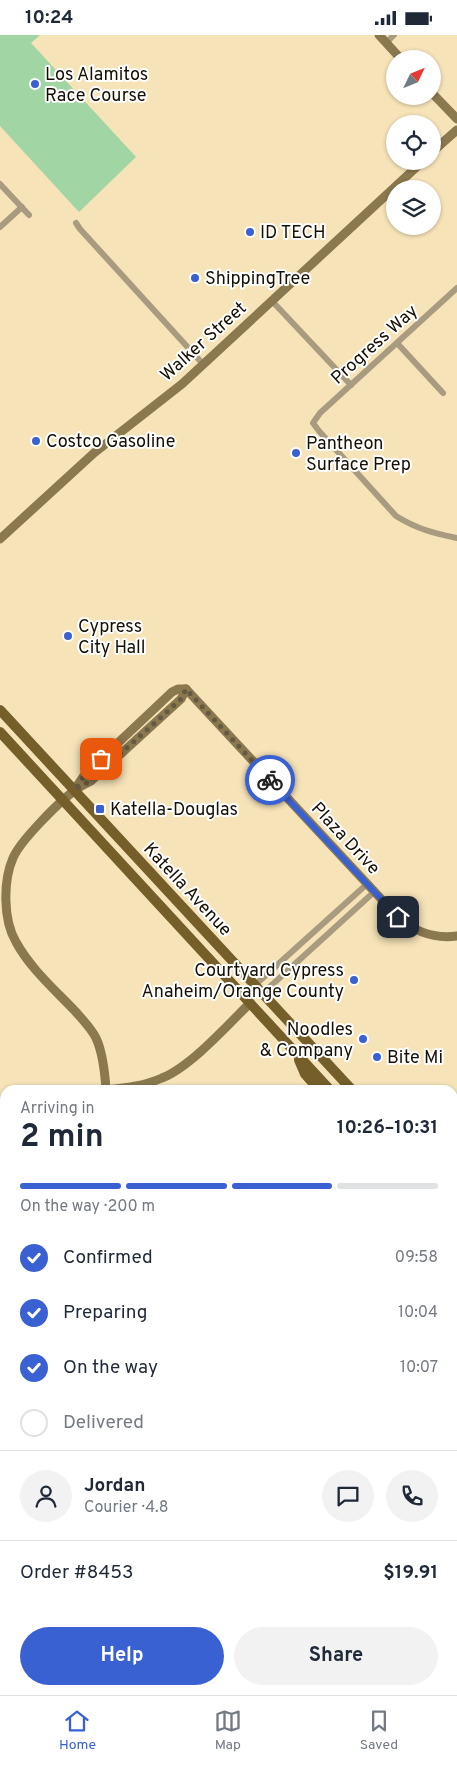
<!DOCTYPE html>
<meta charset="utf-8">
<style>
:root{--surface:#fff;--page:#f2f2f3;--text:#1f2937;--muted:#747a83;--line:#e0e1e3;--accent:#3a61d2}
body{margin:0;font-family:Overpass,sans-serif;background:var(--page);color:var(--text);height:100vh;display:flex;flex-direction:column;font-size:19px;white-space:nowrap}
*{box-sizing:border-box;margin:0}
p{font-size:16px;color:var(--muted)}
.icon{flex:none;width:28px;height:28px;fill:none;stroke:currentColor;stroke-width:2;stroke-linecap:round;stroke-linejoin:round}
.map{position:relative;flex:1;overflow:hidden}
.drawer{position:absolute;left:0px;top:1050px;width:458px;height:610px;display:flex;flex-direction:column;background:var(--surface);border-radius:15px 15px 0 0;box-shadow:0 1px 4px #0004}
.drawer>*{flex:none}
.needle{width:32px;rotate:47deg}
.fabs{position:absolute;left:386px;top:15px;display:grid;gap:10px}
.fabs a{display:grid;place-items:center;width:55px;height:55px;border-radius:50%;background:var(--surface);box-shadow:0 1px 4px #0004;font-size:25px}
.pin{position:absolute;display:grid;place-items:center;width:42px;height:42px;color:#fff;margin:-21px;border-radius:10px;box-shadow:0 2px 8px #0006}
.courier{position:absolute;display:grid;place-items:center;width:50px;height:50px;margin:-25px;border:4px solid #3a61d2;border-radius:50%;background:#fff;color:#222;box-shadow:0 1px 6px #0007}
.head em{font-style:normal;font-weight:700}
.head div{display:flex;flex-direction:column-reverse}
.head{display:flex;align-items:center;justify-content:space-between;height:85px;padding:0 20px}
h1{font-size:32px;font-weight:700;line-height:38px}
.bar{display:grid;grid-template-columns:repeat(4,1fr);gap:8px 5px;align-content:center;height:60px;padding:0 20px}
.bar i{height:6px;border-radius:4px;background:var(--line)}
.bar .on{background:var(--accent)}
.bar p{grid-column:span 4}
.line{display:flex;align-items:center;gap:12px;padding:0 20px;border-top:1px solid var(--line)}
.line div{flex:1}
.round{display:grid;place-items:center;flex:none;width:52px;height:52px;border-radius:26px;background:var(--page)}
ol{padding:0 20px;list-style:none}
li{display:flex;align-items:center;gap:15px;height:55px}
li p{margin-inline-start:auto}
li .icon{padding:5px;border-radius:50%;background:var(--accent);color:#fff;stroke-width:4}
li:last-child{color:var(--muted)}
li i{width:28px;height:28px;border:2px solid var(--line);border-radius:50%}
.cta{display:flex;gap:10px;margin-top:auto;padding:10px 20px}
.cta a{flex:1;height:58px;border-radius:30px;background:var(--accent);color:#fff;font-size:20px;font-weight:700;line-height:58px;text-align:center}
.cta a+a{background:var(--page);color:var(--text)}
.status{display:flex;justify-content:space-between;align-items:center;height:35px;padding:0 25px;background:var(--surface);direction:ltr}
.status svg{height:14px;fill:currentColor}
.dock{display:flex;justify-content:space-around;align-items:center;height:70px;border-top:1px solid var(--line);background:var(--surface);font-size:14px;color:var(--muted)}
.dock a{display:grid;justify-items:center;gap:2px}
.dock .on{color:var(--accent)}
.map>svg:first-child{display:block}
.green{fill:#a1d5a3}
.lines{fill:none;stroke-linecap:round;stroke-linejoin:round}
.stream{stroke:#728ac3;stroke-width:2}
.street{stroke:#a89b80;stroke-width:6}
.secondary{stroke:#8a784f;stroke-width:9}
.primary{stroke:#755e29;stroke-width:10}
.done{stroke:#645942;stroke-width:5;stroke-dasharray:0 9}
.route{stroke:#3a61d2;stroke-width:6}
.poi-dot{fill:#3a61d2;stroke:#fff;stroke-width:2}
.labels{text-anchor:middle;stroke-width:4;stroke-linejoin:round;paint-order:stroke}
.poi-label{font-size:18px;fill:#160f02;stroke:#fff;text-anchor:start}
.street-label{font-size:18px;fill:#160f02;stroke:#fff}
</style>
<div class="status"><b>10:24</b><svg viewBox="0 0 49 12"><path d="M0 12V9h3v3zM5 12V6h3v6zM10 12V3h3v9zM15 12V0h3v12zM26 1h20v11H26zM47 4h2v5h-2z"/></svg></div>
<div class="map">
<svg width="457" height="1660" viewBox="0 0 457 1660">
<rect width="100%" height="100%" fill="#f6e3b8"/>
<!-- green -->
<g class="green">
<polygon points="0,0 40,0 31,8 136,122 79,177 0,91"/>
<polygon points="453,1642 457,1647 457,1660 441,1660 437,1655 452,1655"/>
</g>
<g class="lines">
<!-- stream -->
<g class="stream">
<polyline points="0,1331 5,1332"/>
<polyline points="395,1655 399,1660"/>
</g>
<!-- street -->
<g class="street">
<polyline points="386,8 394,0"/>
<polyline points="0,149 29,180"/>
<polyline points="76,188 80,194 203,329"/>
<polyline points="0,192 22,172"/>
<path d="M 457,253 L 320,378 L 313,388 L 319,396 L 396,481 C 417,494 433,498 457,503"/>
<polyline points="272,266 351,350"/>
<polyline points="397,308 443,358"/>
<polyline points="255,950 367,849"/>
<polyline points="263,958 374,857"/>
<polyline points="0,1600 5,1595"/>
<polyline points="241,1655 246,1660"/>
<polyline points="338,1655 342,1660"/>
<polyline points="35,1660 40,1655"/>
<polyline points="138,1660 144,1655"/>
</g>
<!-- secondary -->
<g class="secondary">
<polyline points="379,0 401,24"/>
<polyline points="432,58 457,84"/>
<polyline points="432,117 457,95"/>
<polyline points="0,504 94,418 182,349 423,126"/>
<path d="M 186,654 L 398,882 C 415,897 434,904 457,901"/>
<polyline points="75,754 85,739 172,657 178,654 186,654"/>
<path d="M 106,1055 C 105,1039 103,1018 96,1003 C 91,993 82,984 75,976 C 55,955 30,933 16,907 C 3,885 3,846 13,823 C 20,806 59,767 74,756 C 79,752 85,749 91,746 L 181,664 L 186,654"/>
<path d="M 106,1055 C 125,1053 144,1051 162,1043 C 190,1032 228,990 250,968"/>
<polyline points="0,1188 5,1183"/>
<polyline points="452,1445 457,1450"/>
<polyline points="0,1494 5,1499"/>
</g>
<!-- primary -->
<g class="primary">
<polyline points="0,675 352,1055"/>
<polyline points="0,697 330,1055"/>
<polyline points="299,1025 305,1039 319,1055"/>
<polyline points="452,1097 457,1093"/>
<polyline points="452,1119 457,1115"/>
<polyline points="452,1166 457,1171"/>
<polyline points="452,1189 457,1194"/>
<polyline points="0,1514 5,1510"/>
<polyline points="0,1535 5,1530"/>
</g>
</g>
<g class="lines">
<!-- done -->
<polyline class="done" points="101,724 85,739 75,755 90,746 157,686 181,664 186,654 270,745"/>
<!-- route -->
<polyline class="route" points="270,745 398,882"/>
</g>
<!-- markers -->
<g class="poi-dot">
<circle cx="35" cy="49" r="5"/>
<circle cx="250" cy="197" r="5"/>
<circle cx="195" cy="243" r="5"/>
<circle cx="36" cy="406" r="5"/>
<circle cx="296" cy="418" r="5"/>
<circle cx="68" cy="601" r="5"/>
<rect x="95" y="769" width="10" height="10" rx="2.5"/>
<circle cx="354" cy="945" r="5"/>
<circle cx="363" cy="1004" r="5"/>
<circle cx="377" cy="1022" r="5"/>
</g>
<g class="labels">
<!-- poi labels -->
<g class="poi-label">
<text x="45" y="45">Los Alamitos<tspan x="45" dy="21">Race Course</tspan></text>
<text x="260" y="203">ID TECH</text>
<text x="205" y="249">ShippingTree</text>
<text x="46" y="412">Costco Gasoline</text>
<text x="306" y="414">Pantheon<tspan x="306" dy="21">Surface Prep</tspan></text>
<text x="78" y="597">Cypress<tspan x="78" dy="21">City Hall</tspan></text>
<text x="110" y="780">Katella-Douglas</text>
<text x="344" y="941" text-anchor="end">Courtyard Cypress<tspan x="344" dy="21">Anaheim/Orange County</tspan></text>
<text x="353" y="1000" text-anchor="end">Noodles<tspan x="353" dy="21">&amp; Company</tspan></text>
<text x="387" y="1028">Bite Mi</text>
</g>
<!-- street labels -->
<g class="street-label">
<text transform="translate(203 306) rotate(-42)" y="6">Walker Street</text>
<text transform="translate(374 309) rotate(-42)" y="6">Progress Way</text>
<text transform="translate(346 803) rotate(47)" y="6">Plaza Drive</text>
<text transform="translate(188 854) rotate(47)" y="6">Katella Avenue</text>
</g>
</g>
</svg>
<div class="fabs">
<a><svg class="needle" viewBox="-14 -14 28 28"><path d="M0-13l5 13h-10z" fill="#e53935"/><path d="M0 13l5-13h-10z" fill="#747a83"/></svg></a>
<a><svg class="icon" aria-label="locate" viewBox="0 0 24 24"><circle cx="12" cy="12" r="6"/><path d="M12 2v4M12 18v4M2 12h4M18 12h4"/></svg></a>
<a><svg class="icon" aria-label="layers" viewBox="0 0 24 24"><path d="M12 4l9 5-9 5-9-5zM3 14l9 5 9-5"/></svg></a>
</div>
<div class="pin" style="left:101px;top:724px;background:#ea580c"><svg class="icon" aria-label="bag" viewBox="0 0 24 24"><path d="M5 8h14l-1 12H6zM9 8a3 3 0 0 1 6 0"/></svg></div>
<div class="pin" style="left:398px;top:882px;background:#1f2937"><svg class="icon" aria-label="home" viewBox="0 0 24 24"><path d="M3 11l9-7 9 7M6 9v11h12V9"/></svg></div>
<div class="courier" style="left:270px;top:745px"><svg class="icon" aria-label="bike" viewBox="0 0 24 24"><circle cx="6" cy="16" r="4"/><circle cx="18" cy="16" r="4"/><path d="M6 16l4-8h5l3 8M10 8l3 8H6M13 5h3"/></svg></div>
<section class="drawer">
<div class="head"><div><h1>2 min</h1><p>Arriving in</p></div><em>10:26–10:31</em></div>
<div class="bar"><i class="on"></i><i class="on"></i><i class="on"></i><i></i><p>On the way · 200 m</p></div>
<ol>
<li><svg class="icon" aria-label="check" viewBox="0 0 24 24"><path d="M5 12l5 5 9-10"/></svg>Confirmed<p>09:58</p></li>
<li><svg class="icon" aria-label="check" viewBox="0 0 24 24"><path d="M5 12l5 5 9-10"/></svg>Preparing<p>10:04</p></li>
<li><svg class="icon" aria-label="check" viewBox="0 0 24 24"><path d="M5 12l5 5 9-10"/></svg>On the way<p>10:07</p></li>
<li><i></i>Delivered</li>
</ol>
<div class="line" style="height:90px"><a class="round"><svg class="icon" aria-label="person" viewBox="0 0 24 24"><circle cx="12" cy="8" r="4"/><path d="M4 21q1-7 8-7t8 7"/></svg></a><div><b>Jordan</b><p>Courier · 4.8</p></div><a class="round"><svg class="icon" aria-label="chat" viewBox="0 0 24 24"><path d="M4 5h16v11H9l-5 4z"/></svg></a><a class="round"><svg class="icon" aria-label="phone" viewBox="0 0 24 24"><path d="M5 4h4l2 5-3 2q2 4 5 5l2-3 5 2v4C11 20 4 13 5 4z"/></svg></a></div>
<div class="line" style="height:65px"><div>Order #8453</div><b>$19.91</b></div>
<div class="cta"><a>Help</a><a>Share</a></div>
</section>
</div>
<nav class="dock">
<a class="on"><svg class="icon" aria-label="home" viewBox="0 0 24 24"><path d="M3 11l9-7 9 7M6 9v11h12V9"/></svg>Home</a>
<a><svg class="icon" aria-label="map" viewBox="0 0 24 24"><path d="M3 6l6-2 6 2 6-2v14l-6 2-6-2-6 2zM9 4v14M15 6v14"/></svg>Map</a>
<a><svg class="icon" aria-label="saved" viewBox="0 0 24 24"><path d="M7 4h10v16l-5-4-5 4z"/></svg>Saved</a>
</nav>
